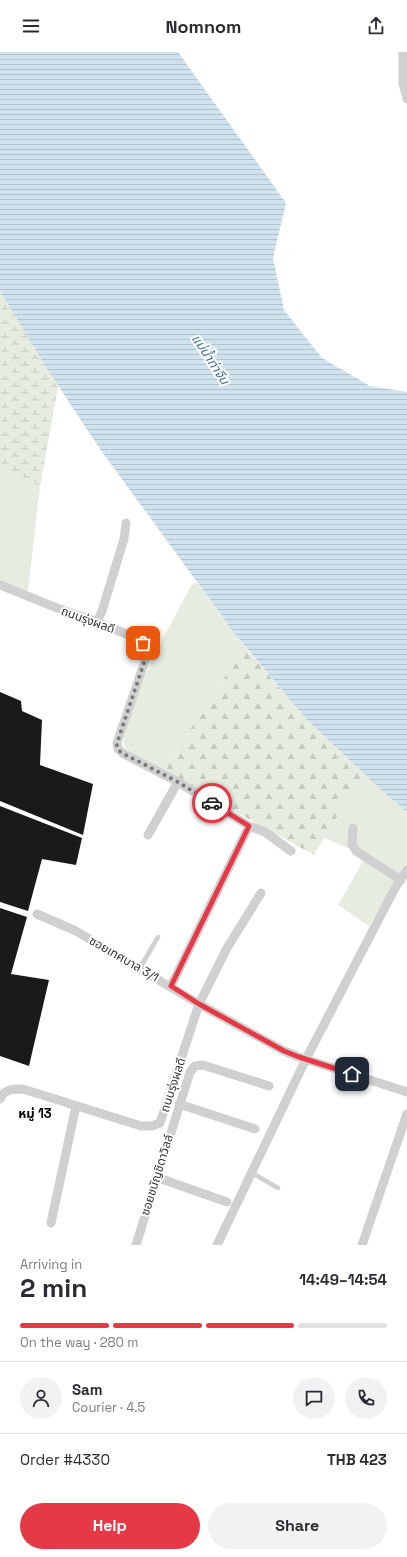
<!DOCTYPE html>
<meta charset="utf-8">
<style>
:root{--surface:#fff;--page:#f2f2f3;--text:#2b2b33;--muted:#7c7c81;--line:#e1e1e2;--accent:#e63946}
body{margin:0;font-family:"Space Grotesk","Noto Sans Thai",sans-serif;background:var(--page);color:var(--text);height:100vh;display:flex;flex-direction:column;font-size:15px;white-space:nowrap}
*{box-sizing:border-box;margin:0}
p{font-size:13px;color:var(--muted)}
.icon{flex:none;width:22px;height:22px;fill:none;stroke:currentColor;stroke-width:2;stroke-linecap:round;stroke-linejoin:round}
.map{position:relative;height:1193px;overflow:hidden}
.sheet{display:flex;flex-direction:column;background:var(--surface);flex:1}
.sheet>*{flex:none}
.pin{position:absolute;display:grid;place-items:center;width:34px;height:34px;color:#fff;margin:-17px;border-radius:8px;box-shadow:0 2px 6px #0006}
.courier{position:absolute;display:grid;place-items:center;width:40px;height:40px;margin:-20px;border:3px solid #e63946;border-radius:50%;background:#fff;color:#222;box-shadow:0 1px 5px #0007}
.overview em{font-style:normal;font-weight:700}
.overview div{display:flex;flex-direction:column-reverse}
.overview{display:flex;align-items:center;justify-content:space-between;height:68px;padding:0 20px}
h1{font-size:26px;font-weight:700;line-height:30px}
.bar{display:grid;grid-template-columns:repeat(4,1fr);gap:6px 4px;align-content:center;height:48px;padding:0 20px}
.bar i{height:5px;border-radius:3px;background:var(--line)}
.bar .on{background:var(--accent)}
.bar p{grid-column:span 4}
.line{display:flex;align-items:center;gap:10px;padding:0 20px;border-top:1px solid var(--line)}
.line div{flex:1}
.round{display:grid;place-items:center;flex:none;width:42px;height:42px;border-radius:21px;background:var(--page)}
.action{display:flex;gap:8px;margin-top:auto;padding:8px 20px}
.action a{flex:1;height:46px;border-radius:24px;background:var(--accent);color:#fff;font-size:16px;font-weight:700;line-height:46px;text-align:center}
.action a+a{background:var(--page);color:var(--text)}
header{display:flex;justify-content:space-between;align-items:center;height:52px;padding:0 20px;background:var(--surface);font-size:18px;font-weight:700}
.map>svg:first-child{display:block}
.grass{fill:#e6ecdf}
.forest{fill:url(#forest-firs)}
.wetland{fill:url(#wetland-marsh)}
.water{fill:url(#water-rules)}
.building{fill:#1a1a1a}
.lines{fill:none;stroke-linecap:round;stroke-linejoin:round}
.service{stroke:#d0d0d0;stroke-width:4.5}
.minor{stroke:#d0d0d0;stroke-width:9}
.done{stroke:#7a7a7a;stroke-width:4;stroke-dasharray:0 7.2}
.route{stroke:#e63946;stroke-width:5}
.labels{text-anchor:middle;stroke-width:4;stroke-linejoin:round;paint-order:stroke}
.street-label{font-size:12px;fill:#333;stroke:#fff}
.water-label{font-size:13px;font-style:italic;fill:#3f7597;stroke:#fff}
.neighbourhood-label{font-size:13px;font-weight:bold;fill:#000;stroke:#fff}
</style>
<header><svg class="icon" aria-label="menu" viewBox="0 0 24 24"><path d="M4 6h16M4 12h16M4 18h16"/></svg>Nomnom<svg class="icon" aria-label="share" viewBox="0 0 24 24"><path d="M12 15V3M7 8l5-5 5 5M5 13v7h14v-7"/></svg></header>
<div class="map">
<svg width="407" height="1193" viewBox="0 0 407 1193">
<defs>
<pattern id="forest-firs" width="22" height="20" patternUnits="userSpaceOnUse"><rect width="22" height="20" fill="#e6ecdf"/><path d="M5 1l3.5 6h-7zM16 11l3.5 6h-7z" fill="#c6cbc0"/></pattern>
<pattern id="wetland-marsh" width="20" height="14" patternUnits="userSpaceOnUse"><rect width="20" height="14" fill="#e6ecdf"/><path d="M1 5h8M5 5V1M11 12h8M15 12V8" fill="none" stroke="#c6cbc0"/></pattern>
<pattern id="water-rules" width="6" height="5" patternUnits="userSpaceOnUse"><rect width="6" height="5" fill="#cfe2ee"/><path d="M0 2.5h6" fill="none" stroke="#b2c2cd"/></pattern>
</defs>
<rect width="100%" height="100%" fill="#fff"/>
<!-- grass -->
<g class="grass">
<polygon points="0,412 40,435 28,539 0,529"/>
<polygon points="196,530 245,595 162,719 129,701 123,691 134,651 153,605 191,534"/>
<polygon points="363,721 407,760 407,818 402,818 369,874 338,853 366,804 324,786"/>
</g>
<!-- forest -->
<polygon class="forest" points="245,595 307,668 363,721 314,803 162,719"/>
<!-- wetland -->
<polygon class="wetland" points="0,239 58,335 40,435 0,412"/>
<!-- water -->
<polygon class="water" points="0,0 178,0 286,151 273,206 284,258 322,306 370,334 407,340 407,760 378,735 307,668 235,582 100,397 47,317 0,239"/>
<!-- building -->
<g class="building">
<polygon points="0,640 21,649 22,659 42,668 40,713 93,732 83,783 0,749"/>
<polygon points="0,754 82,786 76,813 42,807 28,859 0,850"/>
<polygon points="0,856 27,865 11,922 49,928 29,1014 0,1004"/>
</g>
<g class="lines">
<!-- service -->
<g class="service">
<polyline points="140,916 158,885"/>
<polyline points="252,1121 278,1136"/>
</g>
<!-- minor -->
<g class="minor">
<polyline points="403,0 403,31 407,47"/>
<polyline points="0,533 57,556 97,570 136,586 143,591 146,596 147,603 117,691 118,697 124,702 178,730 249,774 171,934"/>
<polyline points="97,570 102,559 124,487 126,471"/>
<polyline points="249,774 265,780 291,799"/>
<polyline points="353,776 352,792 356,799 401,828"/>
<polyline points="148,783 178,730"/>
<polyline points="37,862 76,879 199,952 284,999 299,1005 407,1040"/>
<path d="M 0,1047 C 4,1037 13,1037 23,1037 L 141,1074 L 152,1074 L 160,1071 L 199,952 L 227,896 L 261,841"/>
<polyline points="179,1052 255,1077"/>
<polyline points="156,1125 227,1150"/>
<polyline points="51,1171 76,1054"/>
<polyline points="136,1193 190,1020 195,1014 203,1013 269,1034"/>
<polyline points="217,1193 306,1007 395,836 407,818"/>
<polyline points="362,1193 407,1062"/>
</g>
</g>
<g class="lines">
<!-- done -->
<path class="done" d="M 143,591 L 146,596 L 147,602 L 117,691 C 116,697 120,700 124,702 L 178,730 L 212,751"/>
<!-- route -->
<polyline class="route" points="212,751 249,774 171,934 199,952 284,999 299,1005 352,1022"/>
</g>
<g class="labels">
<!-- street labels -->
<g class="street-label">
<text transform="translate(88 568) rotate(20)" y="4">ถนนรุ่งผลดี</text>
<text transform="translate(124 907) rotate(30)" y="4">ซอยเทศบาล 3/1</text>
<text transform="translate(173 1033) rotate(-72)" y="4">ถนนรุ่งผลดี</text>
<text transform="translate(157 1123) rotate(-73)" y="4">ซอยชนัญชิดาวิลล์</text>
</g>
<!-- water labels -->
<g class="water-label">
<text transform="translate(211 307) rotate(57)" y="5">แม่น้ำท่าจีน</text>
</g>
<!-- neighbourhood labels -->
<g class="neighbourhood-label">
<text x="35" y="1066">หมู่ 13</text>
</g>
</g>
</svg>
<div class="pin" style="left:143px;top:591px;background:#ea580c"><svg class="icon" aria-label="bag" viewBox="0 0 24 24"><path d="M5 8h14l-1 12H6zM9 8a3 3 0 0 1 6 0"/></svg></div>
<div class="pin" style="left:352px;top:1022px;background:#1f2937"><svg class="icon" aria-label="home" viewBox="0 0 24 24"><path d="M3 11l9-7 9 7M6 9v11h12V9"/></svg></div>
<div class="courier" style="left:212px;top:751px"><svg class="icon" aria-label="car" viewBox="0 0 24 24"><path d="M5 17H2v-5l4-1 3-4h7l3 4 3 1v5h-3M9 17h6M6 11h13"/><circle cx="7" cy="17" r="2"/><circle cx="17" cy="17" r="2"/></svg></div>
</div>
<section class="sheet">
<div class="overview"><div><h1>2 min</h1><p>Arriving in</p></div><em>14:49–14:54</em></div>
<div class="bar"><i class="on"></i><i class="on"></i><i class="on"></i><i></i><p>On the way · 280 m</p></div>
<div class="line" style="height:72px"><a class="round"><svg class="icon" aria-label="person" viewBox="0 0 24 24"><circle cx="12" cy="8" r="4"/><path d="M4 21q1-7 8-7t8 7"/></svg></a><div><b>Sam</b><p>Courier · 4.5</p></div><a class="round"><svg class="icon" aria-label="chat" viewBox="0 0 24 24"><path d="M4 5h16v11H9l-5 4z"/></svg></a><a class="round"><svg class="icon" aria-label="phone" viewBox="0 0 24 24"><path d="M5 4h4l2 5-3 2q2 4 5 5l2-3 5 2v4C11 20 4 13 5 4z"/></svg></a></div>
<div class="line" style="height:52px"><div>Order #4330</div><b>THB 423</b></div>
<div class="action"><a>Help</a><a>Share</a></div>
</section>
